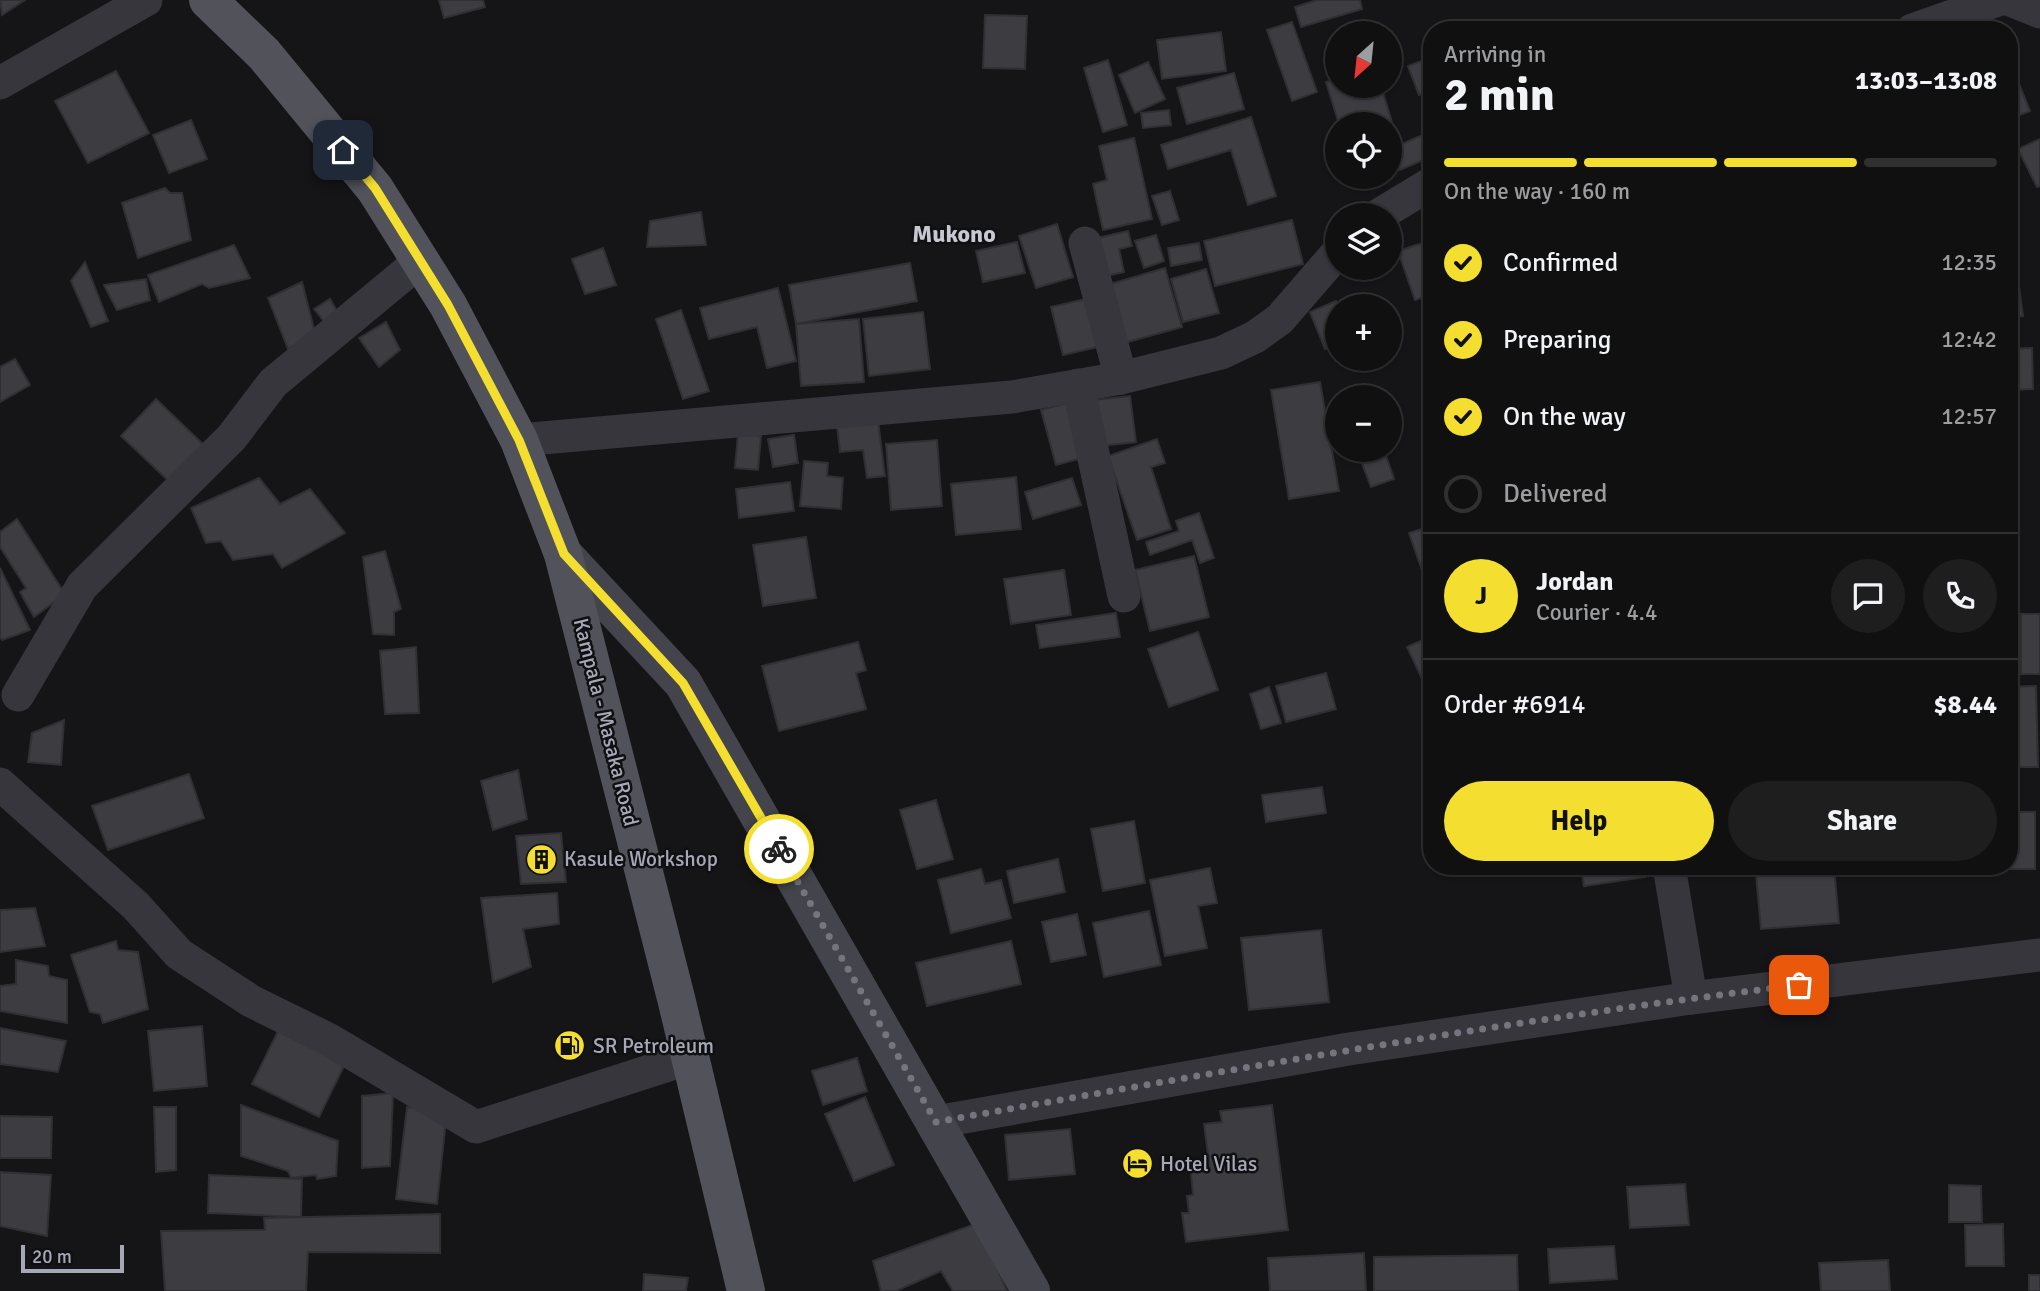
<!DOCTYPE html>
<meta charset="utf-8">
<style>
:root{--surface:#101011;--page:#1e1e1f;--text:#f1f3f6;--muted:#9c9d9f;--line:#303031;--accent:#f4df30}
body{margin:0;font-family:Signika,sans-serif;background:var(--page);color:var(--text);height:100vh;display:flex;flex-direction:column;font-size:26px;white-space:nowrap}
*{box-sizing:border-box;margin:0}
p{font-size:23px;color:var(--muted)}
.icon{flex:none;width:38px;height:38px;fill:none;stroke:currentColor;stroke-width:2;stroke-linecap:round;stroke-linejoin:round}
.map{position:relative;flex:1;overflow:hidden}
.panel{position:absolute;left:1423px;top:21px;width:595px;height:854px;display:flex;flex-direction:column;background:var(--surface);border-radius:28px;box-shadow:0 2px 5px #0004,0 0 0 2px var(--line)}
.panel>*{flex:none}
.needle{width:46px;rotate:207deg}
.fabs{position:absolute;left:1325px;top:21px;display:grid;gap:14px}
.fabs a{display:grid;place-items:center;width:77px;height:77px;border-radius:50%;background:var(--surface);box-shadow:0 2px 5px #0004,0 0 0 2px var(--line);font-size:35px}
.scale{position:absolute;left:21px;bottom:18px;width:103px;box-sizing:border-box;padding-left:7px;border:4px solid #a7a8b7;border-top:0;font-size:19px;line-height:24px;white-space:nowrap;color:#a7a8b7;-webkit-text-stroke:5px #101012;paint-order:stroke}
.pin{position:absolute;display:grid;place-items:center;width:60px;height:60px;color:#fff;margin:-30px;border-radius:14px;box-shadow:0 4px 10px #0006}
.courier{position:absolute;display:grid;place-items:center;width:70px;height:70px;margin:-35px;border:5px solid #f4df30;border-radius:50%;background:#fff;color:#222;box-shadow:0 2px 9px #0007}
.head em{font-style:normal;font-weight:800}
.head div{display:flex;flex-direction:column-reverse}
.head{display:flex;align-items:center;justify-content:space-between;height:119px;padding:0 21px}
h1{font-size:46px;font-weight:800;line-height:52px}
.bar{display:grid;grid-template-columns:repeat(4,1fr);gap:10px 7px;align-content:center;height:84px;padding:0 21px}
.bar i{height:9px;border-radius:5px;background:var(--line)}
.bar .on{background:var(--accent)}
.bar p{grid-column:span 4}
.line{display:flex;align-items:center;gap:18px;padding:0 21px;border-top:2px solid var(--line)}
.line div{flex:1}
.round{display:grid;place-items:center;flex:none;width:74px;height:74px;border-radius:37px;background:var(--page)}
ol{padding:0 21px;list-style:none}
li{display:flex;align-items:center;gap:21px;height:77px}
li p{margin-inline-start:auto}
li .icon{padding:7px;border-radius:50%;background:var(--accent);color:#111;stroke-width:4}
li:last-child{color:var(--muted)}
li i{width:38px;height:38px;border:4px solid var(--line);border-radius:50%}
.button{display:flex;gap:14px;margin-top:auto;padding:14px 21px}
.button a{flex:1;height:80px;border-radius:42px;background:var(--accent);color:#111;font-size:28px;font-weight:800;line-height:80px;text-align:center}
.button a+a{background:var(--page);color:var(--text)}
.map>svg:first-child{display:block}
.building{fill:#3d3c41;stroke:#302f33;stroke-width:2}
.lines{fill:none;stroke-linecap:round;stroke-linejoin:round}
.street{stroke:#36363c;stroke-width:33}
.secondary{stroke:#44444c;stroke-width:38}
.primary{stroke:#52525b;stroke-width:38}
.done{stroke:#74757f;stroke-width:7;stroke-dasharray:0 12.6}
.route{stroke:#f4df30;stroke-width:9}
.labels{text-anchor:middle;stroke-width:5;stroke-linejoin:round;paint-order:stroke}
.street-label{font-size:21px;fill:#a7a8b7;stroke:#101012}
.poi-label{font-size:21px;fill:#a7a8b7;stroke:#101012;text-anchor:start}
.quarter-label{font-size:24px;font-weight:bold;fill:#c8c8d3;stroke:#101012}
</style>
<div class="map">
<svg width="2040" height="1291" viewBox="0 0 2040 1291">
<rect width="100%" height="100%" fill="#151517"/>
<!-- building -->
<g class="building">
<polygon points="0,0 25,0 2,15"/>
<polygon points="439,0 483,0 485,7 444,18"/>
<polygon points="1317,0 1360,0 1362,9 1301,27 1295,7"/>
<polygon points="985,15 1027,16 1025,69 983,68"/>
<polygon points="1292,22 1317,92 1292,101 1267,30"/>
<polygon points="1221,32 1226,71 1162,79 1157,40"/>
<polygon points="1432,57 1432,90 1419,95 1408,66"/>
<polygon points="1108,60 1127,125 1103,132 1084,68"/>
<polygon points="1148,62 1165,99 1135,113 1119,75"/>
<polygon points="2012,67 2030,111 2009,119 2009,69"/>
<polygon points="116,71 149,133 88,163 55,101"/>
<polygon points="1234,73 1244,109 1187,124 1177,88"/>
<polygon points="1337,79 1337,86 1381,86 1397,139 1390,141 1390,124 1339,124 1326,82"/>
<polygon points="1169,110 1171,125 1143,128 1141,113"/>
<polygon points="1251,117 1276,196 1248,205 1231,150 1168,169 1161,145"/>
<polygon points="191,120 207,159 169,173 153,135"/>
<polygon points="1432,131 1432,156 1400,170 1390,149"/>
<polygon points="1134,138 1152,219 1103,230 1093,184 1107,180 1099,146"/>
<polygon points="2040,139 2040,186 2037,187 2018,149"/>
<polygon points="165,188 170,193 182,193 191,240 138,258 122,203"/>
<polygon points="1170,191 1179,220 1162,225 1152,196"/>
<polygon points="701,212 706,245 647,247 650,221"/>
<polygon points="1292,220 1303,264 1215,286 1204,241"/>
<polygon points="1057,224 1073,277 1036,288 1019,236"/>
<polygon points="1128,231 1132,246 1119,249 1124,272 1106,276 1097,238"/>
<polygon points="1156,235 1164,261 1144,268 1135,241"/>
<polygon points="1432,240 1432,294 1415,300 1398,251"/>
<polygon points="1017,242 1025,273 983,282 976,251"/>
<polygon points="1199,243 1202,260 1171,266 1168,248"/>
<polygon points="234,245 250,278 209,288 202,284 159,302 148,275"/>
<polygon points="603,248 616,285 585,294 572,259"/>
<polygon points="85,262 108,321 91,327 71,281"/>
<polygon points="910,263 917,301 796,324 789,285"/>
<polygon points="1165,268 1182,327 1124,343 1107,285"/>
<polygon points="1206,269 1219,313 1183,322 1171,279"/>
<polygon points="146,279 150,300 117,310 104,285"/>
<polygon points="302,282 316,337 288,349 268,298"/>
<polygon points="2019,286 2023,316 2009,317 2009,287"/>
<polygon points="778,288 796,361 767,368 757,327 709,339 700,308"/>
<polygon points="1090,298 1102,346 1063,355 1051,307"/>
<polygon points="330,299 340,316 326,324 314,309"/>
<polygon points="1336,301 1338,306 1337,344 1325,349 1310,312"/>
<polygon points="681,310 709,391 683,399 656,319"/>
<polygon points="923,312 930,369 869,376 863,319"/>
<polygon points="859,319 864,382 801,386 796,324"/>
<polygon points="386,322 400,350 379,367 359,338"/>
<polygon points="2032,348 2033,389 2009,390 2009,349"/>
<polygon points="15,359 30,385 0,402 0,367"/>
<polygon points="1320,382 1339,491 1289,499 1271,390"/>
<polygon points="1130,396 1136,442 1100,446 1094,400"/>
<polygon points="156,399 208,449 173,485 121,436"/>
<polygon points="1067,403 1082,458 1056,465 1041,410"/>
<polygon points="878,421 885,476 867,478 863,450 840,452 837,425"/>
<polygon points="738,434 761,436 758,470 735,468"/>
<polygon points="794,435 798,463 773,467 768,439"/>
<polygon points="1157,439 1165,463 1151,467 1171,529 1137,540 1108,456"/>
<polygon points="937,440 942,506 891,510 886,444"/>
<polygon points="1357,450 1384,450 1394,479 1371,487"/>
<polygon points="804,461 828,463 827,476 843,478 841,509 800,506"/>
<polygon points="1016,477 1021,529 956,535 951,484"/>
<polygon points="259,478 280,504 310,489 345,533 282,568 273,554 233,560 221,541 206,543 191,508"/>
<polygon points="1072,478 1081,505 1033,519 1025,492"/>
<polygon points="790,482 794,511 739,518 736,489"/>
<polygon points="1199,513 1214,558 1200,563 1192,540 1150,555 1146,542 1179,531 1176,521"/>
<polygon points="17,519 65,594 34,617 20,592 26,588 0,547 0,532"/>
<polygon points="1426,528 1432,543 1432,599 1409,533"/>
<polygon points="806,537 816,598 763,606 753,545"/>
<polygon points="385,551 401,609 394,612 394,635 373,634 363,557"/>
<polygon points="1194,556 1209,617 1150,631 1135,570"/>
<polygon points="0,568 30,630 2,640 0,637"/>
<polygon points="1064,570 1071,615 1011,624 1004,579"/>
<polygon points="1116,613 1120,637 1040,648 1036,625"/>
<rect x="2021" y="614" width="19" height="60"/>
<polygon points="2016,618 2018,671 2009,671 2009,619"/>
<polygon points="1198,632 1218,690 1169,707 1148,649"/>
<polygon points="1432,636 1432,686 1427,689 1407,647"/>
<polygon points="858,642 866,670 856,673 866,709 779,731 762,666"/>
<polygon points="416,647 419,713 385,714 380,651"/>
<polygon points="1326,673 1336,709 1286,722 1276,686"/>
<polygon points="2036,686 2038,767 2009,767 2009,687"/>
<polygon points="1269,687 1281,723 1261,729 1250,694"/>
<polygon points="64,720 61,765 28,762 32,733"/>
<polygon points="518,770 527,819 493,830 481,781"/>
<polygon points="189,774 204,818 108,850 92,806"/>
<polygon points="1322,787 1326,813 1266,822 1262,795"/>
<polygon points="936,800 953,859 917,869 900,810"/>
<polygon points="2009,812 2035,812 2035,869 1975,869 1975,866 2009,866"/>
<polygon points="1134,821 1145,883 1103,891 1091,829"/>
<polygon points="561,833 566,882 521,884 516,836"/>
<polygon points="1058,859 1065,892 1014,903 1007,871"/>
<polygon points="1581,866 1643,866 1645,877 1584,886"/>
<polygon points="1693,866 1721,866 1722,874 1694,875"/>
<polygon points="1834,867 1839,923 1761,929 1756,874"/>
<polygon points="1210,868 1217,903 1198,906 1207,948 1165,956 1150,880"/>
<polygon points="981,869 985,884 1001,880 1011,918 951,933 938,880"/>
<polygon points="557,893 559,924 523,929 531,967 493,982 481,898"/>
<polygon points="35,908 45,946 0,952 0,910"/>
<polygon points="1149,911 1161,965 1104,977 1093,923"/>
<polygon points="1077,914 1086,955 1051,962 1042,922"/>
<polygon points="1321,930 1329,1002 1249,1010 1241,938"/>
<polygon points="116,941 118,950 138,952 148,1009 103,1023 100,1014 90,1012 71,955"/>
<polygon points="1011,941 1021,984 927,1006 916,963"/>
<polygon points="16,960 48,966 49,976 67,980 67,1023 0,1011 0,986 16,984"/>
<polygon points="202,1026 207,1086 154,1091 148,1031"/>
<polygon points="0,1028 66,1041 58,1072 0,1064"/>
<polygon points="279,1029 346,1062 319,1117 252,1084"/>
<polygon points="857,1058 867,1091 823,1105 812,1071"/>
<polygon points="393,1093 390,1166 362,1168 362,1096"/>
<polygon points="865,1097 894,1165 854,1181 825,1114"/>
<polygon points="241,1105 338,1141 336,1176 317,1179 316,1175 291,1178 288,1171 241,1156"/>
<polygon points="1272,1105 1288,1230 1186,1242 1182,1213 1189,1213 1187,1196 1193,1195 1191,1172 1210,1170 1204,1124 1222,1122 1220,1111"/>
<polygon points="154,1107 176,1107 176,1170 156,1172"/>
<polygon points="407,1107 447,1111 437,1204 396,1199"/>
<polygon points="0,1116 52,1117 51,1158 0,1158"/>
<polygon points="1070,1129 1075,1174 1009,1180 1005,1135"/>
<polygon points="0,1172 51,1175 47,1236 0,1226"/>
<polygon points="209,1175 302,1179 301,1217 208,1213"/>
<polygon points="1685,1184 1689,1225 1630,1228 1627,1187"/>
<polygon points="1949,1185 1981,1186 1982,1222 1949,1222"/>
<polygon points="440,1214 440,1253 308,1252 306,1291 165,1291 161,1231 265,1230 264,1218"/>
<polygon points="978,1223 1007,1291 953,1291 941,1271 896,1291 881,1291 873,1261"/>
<polygon points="2003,1224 2004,1266 1966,1266 1965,1225"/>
<polygon points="1614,1246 1617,1279 1550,1283 1548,1249"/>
<polygon points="1364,1253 1366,1291 1270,1291 1268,1258"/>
<polygon points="1517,1255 1518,1291 1374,1291 1374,1257"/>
<polygon points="1888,1260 1890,1291 1821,1291 1819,1263"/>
<polygon points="644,1274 688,1278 686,1291 643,1291"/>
<rect x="2029" y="1275" width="11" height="16"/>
</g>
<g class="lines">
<!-- street -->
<g class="street">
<polyline points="2010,0 2040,12"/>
<polyline points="1912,30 1998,0"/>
<polyline points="0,83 146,0"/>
<polyline points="1379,215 1432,183"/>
<polyline points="1085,243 1121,378"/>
<polyline points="1078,385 1124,596"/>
<polyline points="519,440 1012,397 1121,378 1221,353 1255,337 1280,319 1337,253"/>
<polyline points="18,695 82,586 232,437 273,383 420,261"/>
<polyline points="0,784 136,906 179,954 251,1001 328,1039 476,1127 690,1058"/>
<polyline points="1669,866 1691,998"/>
<polyline points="936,1122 1349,1049 1691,998 2040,955"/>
</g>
<!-- secondary -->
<polyline class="secondary" points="563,554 683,683 1031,1291"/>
<!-- primary -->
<polyline class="primary" points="208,0 264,54 375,189 448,305 519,440 563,554 676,998 746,1291"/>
</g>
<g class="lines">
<!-- done -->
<path class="done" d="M 779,849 L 936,1122 C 1223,1071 1509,1020 1799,985"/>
<!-- route -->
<polyline class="route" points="343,150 375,188 448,305 519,440 564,554 683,683 779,849"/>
</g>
<!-- icons -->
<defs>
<symbol id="building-disc" viewBox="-11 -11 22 22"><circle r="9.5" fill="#f4df30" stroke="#101012"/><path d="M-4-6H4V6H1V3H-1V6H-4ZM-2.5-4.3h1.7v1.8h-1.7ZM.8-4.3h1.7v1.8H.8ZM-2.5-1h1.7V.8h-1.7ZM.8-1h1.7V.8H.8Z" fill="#111"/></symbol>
<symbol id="fuel-disc" viewBox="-11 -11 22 22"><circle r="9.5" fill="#f4df30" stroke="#101012"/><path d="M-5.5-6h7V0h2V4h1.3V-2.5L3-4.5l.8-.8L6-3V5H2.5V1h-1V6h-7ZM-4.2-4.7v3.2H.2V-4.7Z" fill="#111"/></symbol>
<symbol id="hotel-disc" viewBox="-11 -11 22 22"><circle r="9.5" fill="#f4df30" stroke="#101012"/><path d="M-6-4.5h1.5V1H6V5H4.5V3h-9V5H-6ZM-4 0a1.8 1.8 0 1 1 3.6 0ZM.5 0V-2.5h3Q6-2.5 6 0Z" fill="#111"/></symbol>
</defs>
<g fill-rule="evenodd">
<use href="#building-disc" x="524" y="842" width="35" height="35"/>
<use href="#fuel-disc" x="552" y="1028" width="35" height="35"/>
<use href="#hotel-disc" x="1120" y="1146" width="35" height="35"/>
</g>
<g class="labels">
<!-- street labels -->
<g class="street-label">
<text transform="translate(606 722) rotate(76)" y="7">Kampala - Masaka Road</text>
</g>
<!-- poi labels -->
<g class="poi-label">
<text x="564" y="866">Kasule Workshop</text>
<text x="593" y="1053">SR Petroleum</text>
<text x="1160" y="1171">Hotel Vilas</text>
</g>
<!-- quarter labels -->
<g class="quarter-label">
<text x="954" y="242">Mukono</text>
</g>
</g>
</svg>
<div class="fabs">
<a><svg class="needle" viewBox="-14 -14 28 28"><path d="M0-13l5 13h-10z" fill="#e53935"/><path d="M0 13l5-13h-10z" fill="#9c9d9f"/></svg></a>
<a><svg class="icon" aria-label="locate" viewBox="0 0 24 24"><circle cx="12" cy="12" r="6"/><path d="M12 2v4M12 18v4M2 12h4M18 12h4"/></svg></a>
<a><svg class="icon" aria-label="layers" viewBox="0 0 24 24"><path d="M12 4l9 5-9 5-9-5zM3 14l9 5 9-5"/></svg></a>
<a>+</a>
<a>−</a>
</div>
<div class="scale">20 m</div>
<div class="pin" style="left:1799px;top:985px;background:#ea580c"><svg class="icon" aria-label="bag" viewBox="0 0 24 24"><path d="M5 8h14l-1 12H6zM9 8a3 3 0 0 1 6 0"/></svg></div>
<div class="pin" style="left:343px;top:150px;background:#1f2937"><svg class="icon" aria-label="home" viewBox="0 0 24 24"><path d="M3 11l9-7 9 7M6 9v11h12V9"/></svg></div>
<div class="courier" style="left:779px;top:849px"><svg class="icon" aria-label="bike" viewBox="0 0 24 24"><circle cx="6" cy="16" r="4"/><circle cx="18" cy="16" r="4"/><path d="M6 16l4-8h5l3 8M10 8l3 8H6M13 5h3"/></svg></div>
<section class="panel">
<div class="head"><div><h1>2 min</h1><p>Arriving in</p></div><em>13:03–13:08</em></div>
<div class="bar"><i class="on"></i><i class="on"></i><i class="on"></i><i></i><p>On the way · 160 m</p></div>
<ol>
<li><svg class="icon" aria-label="check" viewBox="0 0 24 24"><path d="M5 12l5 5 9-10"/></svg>Confirmed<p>12:35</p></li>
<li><svg class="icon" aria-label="check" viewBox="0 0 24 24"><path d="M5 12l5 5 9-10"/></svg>Preparing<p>12:42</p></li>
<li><svg class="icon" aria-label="check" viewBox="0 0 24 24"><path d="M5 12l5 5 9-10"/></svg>On the way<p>12:57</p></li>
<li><i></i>Delivered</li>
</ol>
<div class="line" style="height:126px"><b class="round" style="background:var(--accent);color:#111">J</b><div><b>Jordan</b><p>Courier · 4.4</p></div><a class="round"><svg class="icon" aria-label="chat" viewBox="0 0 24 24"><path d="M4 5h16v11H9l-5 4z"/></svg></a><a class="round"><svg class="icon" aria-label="phone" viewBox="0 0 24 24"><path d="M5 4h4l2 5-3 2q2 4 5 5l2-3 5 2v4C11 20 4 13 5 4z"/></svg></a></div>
<div class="line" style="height:91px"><div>Order #6914</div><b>$8.44</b></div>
<div class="button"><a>Help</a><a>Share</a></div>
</section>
</div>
